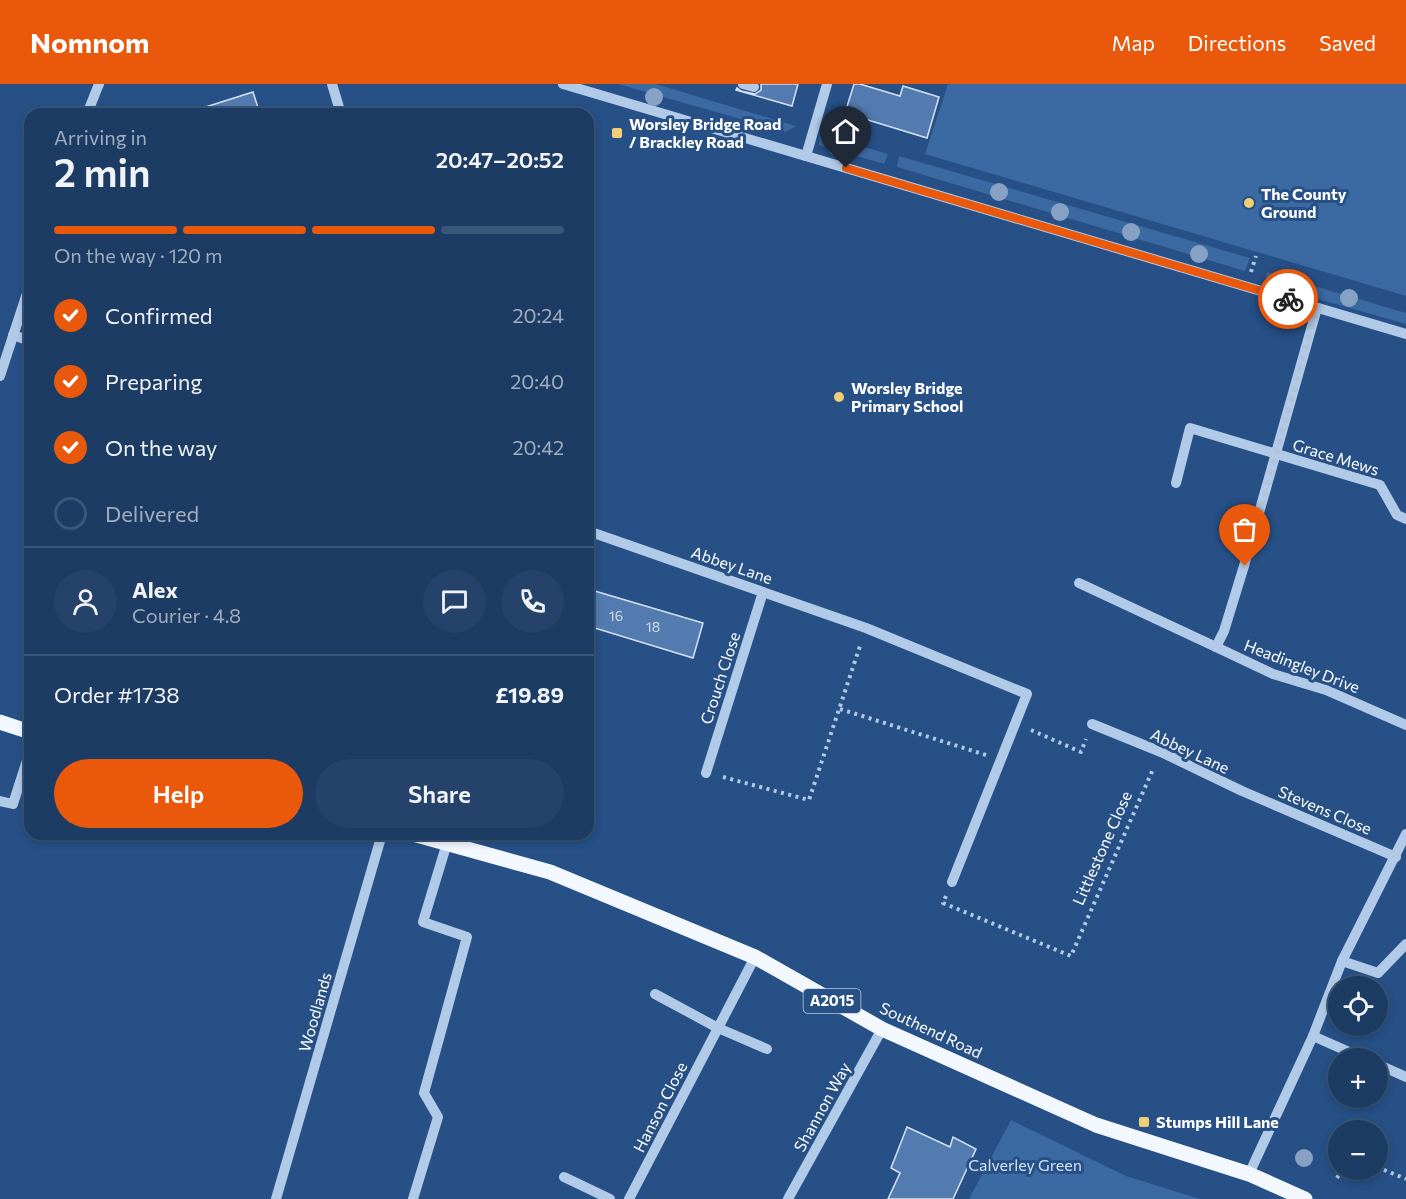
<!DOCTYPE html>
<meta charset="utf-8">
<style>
:root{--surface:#1c3c64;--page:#25436a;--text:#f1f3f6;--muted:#a0adbf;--line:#3a5678;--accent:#ea580c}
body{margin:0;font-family:Commissioner,sans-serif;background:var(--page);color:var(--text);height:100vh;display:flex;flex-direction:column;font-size:22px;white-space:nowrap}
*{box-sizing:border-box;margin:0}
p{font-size:20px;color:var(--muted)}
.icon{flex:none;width:33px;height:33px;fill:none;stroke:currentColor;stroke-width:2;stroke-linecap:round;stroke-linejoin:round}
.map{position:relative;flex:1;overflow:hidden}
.sheet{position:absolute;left:24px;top:24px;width:570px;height:732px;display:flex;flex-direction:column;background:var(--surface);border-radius:18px;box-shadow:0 3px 9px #0003,0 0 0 2px var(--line)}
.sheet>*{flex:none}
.buttons{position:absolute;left:1328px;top:892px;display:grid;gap:12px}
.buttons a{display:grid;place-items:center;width:60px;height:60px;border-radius:50%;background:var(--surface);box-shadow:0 3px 9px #0003,0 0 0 2px var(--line);font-size:30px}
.pin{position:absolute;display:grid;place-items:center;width:51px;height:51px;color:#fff;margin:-62px -26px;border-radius:50% 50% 50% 0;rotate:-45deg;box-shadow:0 0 6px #0007}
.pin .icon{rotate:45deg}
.courier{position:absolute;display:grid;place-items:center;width:60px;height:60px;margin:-30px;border:4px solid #ea580c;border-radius:50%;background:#fff;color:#222;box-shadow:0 2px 8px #0007}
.headline em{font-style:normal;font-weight:600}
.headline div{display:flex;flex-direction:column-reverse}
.headline{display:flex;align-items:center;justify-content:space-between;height:102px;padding:0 30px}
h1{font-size:39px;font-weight:600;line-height:45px}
.bar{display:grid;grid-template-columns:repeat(4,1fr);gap:9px 6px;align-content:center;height:72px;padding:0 30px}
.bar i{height:8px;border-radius:4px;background:var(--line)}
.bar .on{background:var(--accent)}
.bar p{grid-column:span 4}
.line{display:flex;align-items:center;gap:15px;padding:0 30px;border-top:2px solid var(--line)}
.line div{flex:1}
.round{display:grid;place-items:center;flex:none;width:63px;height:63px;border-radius:32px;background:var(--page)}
ol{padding:0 30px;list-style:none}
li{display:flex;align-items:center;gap:18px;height:66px}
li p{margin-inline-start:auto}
li .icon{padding:6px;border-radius:50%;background:var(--accent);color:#fff;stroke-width:4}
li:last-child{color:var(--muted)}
li i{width:33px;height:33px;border:3px solid var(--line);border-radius:50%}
.action{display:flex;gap:12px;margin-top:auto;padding:12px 30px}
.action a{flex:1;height:69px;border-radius:36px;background:var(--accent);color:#fff;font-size:24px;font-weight:600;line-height:69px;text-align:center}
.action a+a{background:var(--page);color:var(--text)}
header{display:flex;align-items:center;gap:36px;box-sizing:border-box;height:84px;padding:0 30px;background:var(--accent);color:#fff}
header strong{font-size:28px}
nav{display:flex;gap:33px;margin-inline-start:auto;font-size:21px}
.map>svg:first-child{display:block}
.green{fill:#3b69a2}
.building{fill:#537baf;stroke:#d5e4f6;stroke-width:1.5}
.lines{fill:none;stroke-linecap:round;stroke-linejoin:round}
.path{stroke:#b1cae8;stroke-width:4;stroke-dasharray:3 4.5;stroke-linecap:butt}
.minor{stroke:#b1cae8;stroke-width:10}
.major{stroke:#f3f7fe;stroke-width:15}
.tree{fill:#86a1c4}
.done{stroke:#b3c2d5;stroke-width:6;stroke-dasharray:0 10.8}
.route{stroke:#ea580c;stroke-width:8}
.poi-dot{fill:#f1ce76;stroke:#265086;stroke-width:2}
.labels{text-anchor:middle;stroke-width:6;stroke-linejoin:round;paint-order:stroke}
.number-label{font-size:14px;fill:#d4deeb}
.shield{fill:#265086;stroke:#becadb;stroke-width:1.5}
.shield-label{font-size:15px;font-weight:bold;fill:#fff}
.poi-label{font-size:16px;font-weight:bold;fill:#fff;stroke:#265086;text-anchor:start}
.street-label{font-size:16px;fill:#fff;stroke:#265086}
.park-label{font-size:16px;fill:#d5e4f6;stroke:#265086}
</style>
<header>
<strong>Nomnom</strong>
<nav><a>Map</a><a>Directions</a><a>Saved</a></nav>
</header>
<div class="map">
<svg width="1406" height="1115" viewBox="0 0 1406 1115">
<rect width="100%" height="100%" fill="#265086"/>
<!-- green -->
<g class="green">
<polygon points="618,0 656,0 796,42 786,48"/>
<polygon points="948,0 1406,0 1406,212 925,70"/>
<polygon points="820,50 888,70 884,80 819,61"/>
<polygon points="899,72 1250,174 1245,187 897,83"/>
<polygon points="1267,188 1406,229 1406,240 1265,200"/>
<polygon points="1011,1036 1126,1092 1200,1115 969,1115"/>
</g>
<!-- building -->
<g class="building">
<polygon points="761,0 798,0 792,22 736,6 737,4 741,7 755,10 761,6"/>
<polygon points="854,0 860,0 900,12 903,2 939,13 927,54 845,29"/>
<polygon points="253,8 260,30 197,30 196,26"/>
<polygon points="588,505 703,539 693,574 588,542"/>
<polygon points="907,1043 950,1063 953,1053 976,1065 953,1115 888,1115 900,1089 891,1084"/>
</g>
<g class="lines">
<!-- path -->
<g class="path">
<polyline points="1251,188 1256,172"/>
<polyline points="840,625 986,671"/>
<polyline points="1031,646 1081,668 1086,655"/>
<polyline points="723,693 809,716 861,559"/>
<polyline points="946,812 943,819 1071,872 1154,683"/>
<polyline points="1377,1083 1406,1095"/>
<polyline points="1337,1094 1342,1086"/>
</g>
<!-- minor -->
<g class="minor">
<polyline points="332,0 341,30"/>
<polyline points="563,0 1406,250"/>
<polyline points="743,0 754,3"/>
<polyline points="87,30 99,0"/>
<polyline points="806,72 827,0"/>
<polyline points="1317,224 1244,482 1224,547 1216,563 1273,590 1326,606 1406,641"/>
<polyline points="13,251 30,257"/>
<polyline points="0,292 30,200"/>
<polyline points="1176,399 1190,344 1380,401 1397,431 1406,435"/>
<polyline points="588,447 866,544 1027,610 952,798"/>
<polyline points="1079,499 1216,563"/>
<polyline points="1092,640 1161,668 1242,707 1396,773"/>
<polyline points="706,689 763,508"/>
<polyline points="0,717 13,720 30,667"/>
<polyline points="1342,877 1378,889 1406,860"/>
<polyline points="655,910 718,944 767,965"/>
<polyline points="1313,952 1365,975"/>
<polyline points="1377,980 1406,993"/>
<polyline points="1249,1090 1313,952 1342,877 1406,750"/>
<polyline points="564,1093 610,1115"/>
<polyline points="276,1115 382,750"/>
<polyline points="413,1115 438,1033 424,1009 467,853 423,838 447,759"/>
<polyline points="629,1115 755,873"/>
<polyline points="788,1115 882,945"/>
</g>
<!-- major -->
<g class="major">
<polyline points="0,638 30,648"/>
<polyline points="413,750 550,788 755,873 882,945 1096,1041 1249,1090 1305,1115"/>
</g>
</g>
<!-- trees -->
<g class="tree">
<circle cx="654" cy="13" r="9"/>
<circle cx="837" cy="63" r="9"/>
<circle cx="999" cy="108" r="9"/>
<circle cx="1060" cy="128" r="9"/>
<circle cx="1131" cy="148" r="9"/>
<circle cx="1199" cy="170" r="9"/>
<circle cx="1349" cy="214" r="9"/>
<circle cx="1304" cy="1074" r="9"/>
</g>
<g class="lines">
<!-- done -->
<polyline class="done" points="1245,482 1317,224 1288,215"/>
<!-- route -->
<polyline class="route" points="846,84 1288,215"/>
</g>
<!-- markers -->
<g class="poi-dot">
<rect x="611" y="43" width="12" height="12" rx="3"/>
<circle cx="1249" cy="119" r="6"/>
<circle cx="839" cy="313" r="6"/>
<rect x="1138" y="1032" width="12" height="12" rx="3"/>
</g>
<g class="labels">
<!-- number labels -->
<g class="number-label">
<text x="616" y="537">16</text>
<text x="653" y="548">18</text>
</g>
<!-- shield labels -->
<rect class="shield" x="803.5" y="905" width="57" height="24" rx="4.5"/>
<g class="shield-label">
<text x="832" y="922">A2015</text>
</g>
<!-- poi labels -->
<g class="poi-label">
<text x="629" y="46">Worsley Bridge Road<tspan x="629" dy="18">/ Brackley Road</tspan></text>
<text x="1261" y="116">The County<tspan x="1261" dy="18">Ground</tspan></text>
<text x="851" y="310">Worsley Bridge<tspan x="851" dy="18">Primary School</tspan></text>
<text x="1156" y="1044">Stumps Hill Lane</text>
</g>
<!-- street labels -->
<g class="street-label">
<text transform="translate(1336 373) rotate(17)" y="6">Grace Mews</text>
<text transform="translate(732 481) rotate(19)" y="6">Abbey Lane</text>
<text transform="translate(1302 582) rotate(21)" y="6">Headingley Drive</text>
<text transform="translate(720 594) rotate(-72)" y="6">Crouch Close</text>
<text transform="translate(1190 667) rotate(25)" y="6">Abbey Lane</text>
<text transform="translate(1325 726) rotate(23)" y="6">Stevens Close</text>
<text transform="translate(1102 764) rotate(-66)" y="6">Littlestone Close</text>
<text transform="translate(315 928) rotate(-74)" y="6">Woodlands</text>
<text transform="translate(931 946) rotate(25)" y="6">Southend Road</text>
<text transform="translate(660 1023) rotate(-63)" y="6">Hanson Close</text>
<text transform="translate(822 1023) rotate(-61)" y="6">Shannon Way</text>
</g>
<!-- park labels -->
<g class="park-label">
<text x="1025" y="1087">Calverley Green</text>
</g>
</g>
</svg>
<div class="buttons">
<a><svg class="icon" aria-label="locate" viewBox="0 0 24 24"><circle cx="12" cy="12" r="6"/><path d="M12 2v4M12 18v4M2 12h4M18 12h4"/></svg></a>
<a>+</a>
<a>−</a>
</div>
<div class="pin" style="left:1245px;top:482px;background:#ea580c"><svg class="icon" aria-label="bag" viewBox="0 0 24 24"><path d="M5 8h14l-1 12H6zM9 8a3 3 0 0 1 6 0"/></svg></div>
<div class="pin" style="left:846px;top:84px;background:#1f2937"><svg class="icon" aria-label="home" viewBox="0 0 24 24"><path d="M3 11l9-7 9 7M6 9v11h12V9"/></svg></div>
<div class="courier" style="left:1288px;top:215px"><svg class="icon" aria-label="bike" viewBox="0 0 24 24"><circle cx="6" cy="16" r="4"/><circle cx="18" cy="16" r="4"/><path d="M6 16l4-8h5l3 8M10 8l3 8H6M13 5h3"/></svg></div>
<section class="sheet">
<div class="headline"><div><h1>2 min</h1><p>Arriving in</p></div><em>20:47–20:52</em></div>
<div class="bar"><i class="on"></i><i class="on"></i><i class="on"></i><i></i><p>On the way · 120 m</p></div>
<ol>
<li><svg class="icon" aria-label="check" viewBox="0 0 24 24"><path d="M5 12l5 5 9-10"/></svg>Confirmed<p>20:24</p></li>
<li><svg class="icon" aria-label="check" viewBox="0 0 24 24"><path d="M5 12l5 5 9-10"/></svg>Preparing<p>20:40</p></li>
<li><svg class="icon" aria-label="check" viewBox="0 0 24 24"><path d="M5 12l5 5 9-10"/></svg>On the way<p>20:42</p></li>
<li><i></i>Delivered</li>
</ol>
<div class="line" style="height:108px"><a class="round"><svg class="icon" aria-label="person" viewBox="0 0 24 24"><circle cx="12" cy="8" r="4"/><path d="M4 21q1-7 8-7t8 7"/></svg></a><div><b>Alex</b><p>Courier · 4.8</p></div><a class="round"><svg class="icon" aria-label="chat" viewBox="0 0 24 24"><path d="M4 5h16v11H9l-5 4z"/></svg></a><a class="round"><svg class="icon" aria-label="phone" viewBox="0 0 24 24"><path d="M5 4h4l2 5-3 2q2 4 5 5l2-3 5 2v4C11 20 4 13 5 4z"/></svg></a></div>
<div class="line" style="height:78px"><div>Order #1738</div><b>£19.89</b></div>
<div class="action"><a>Help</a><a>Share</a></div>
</section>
</div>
